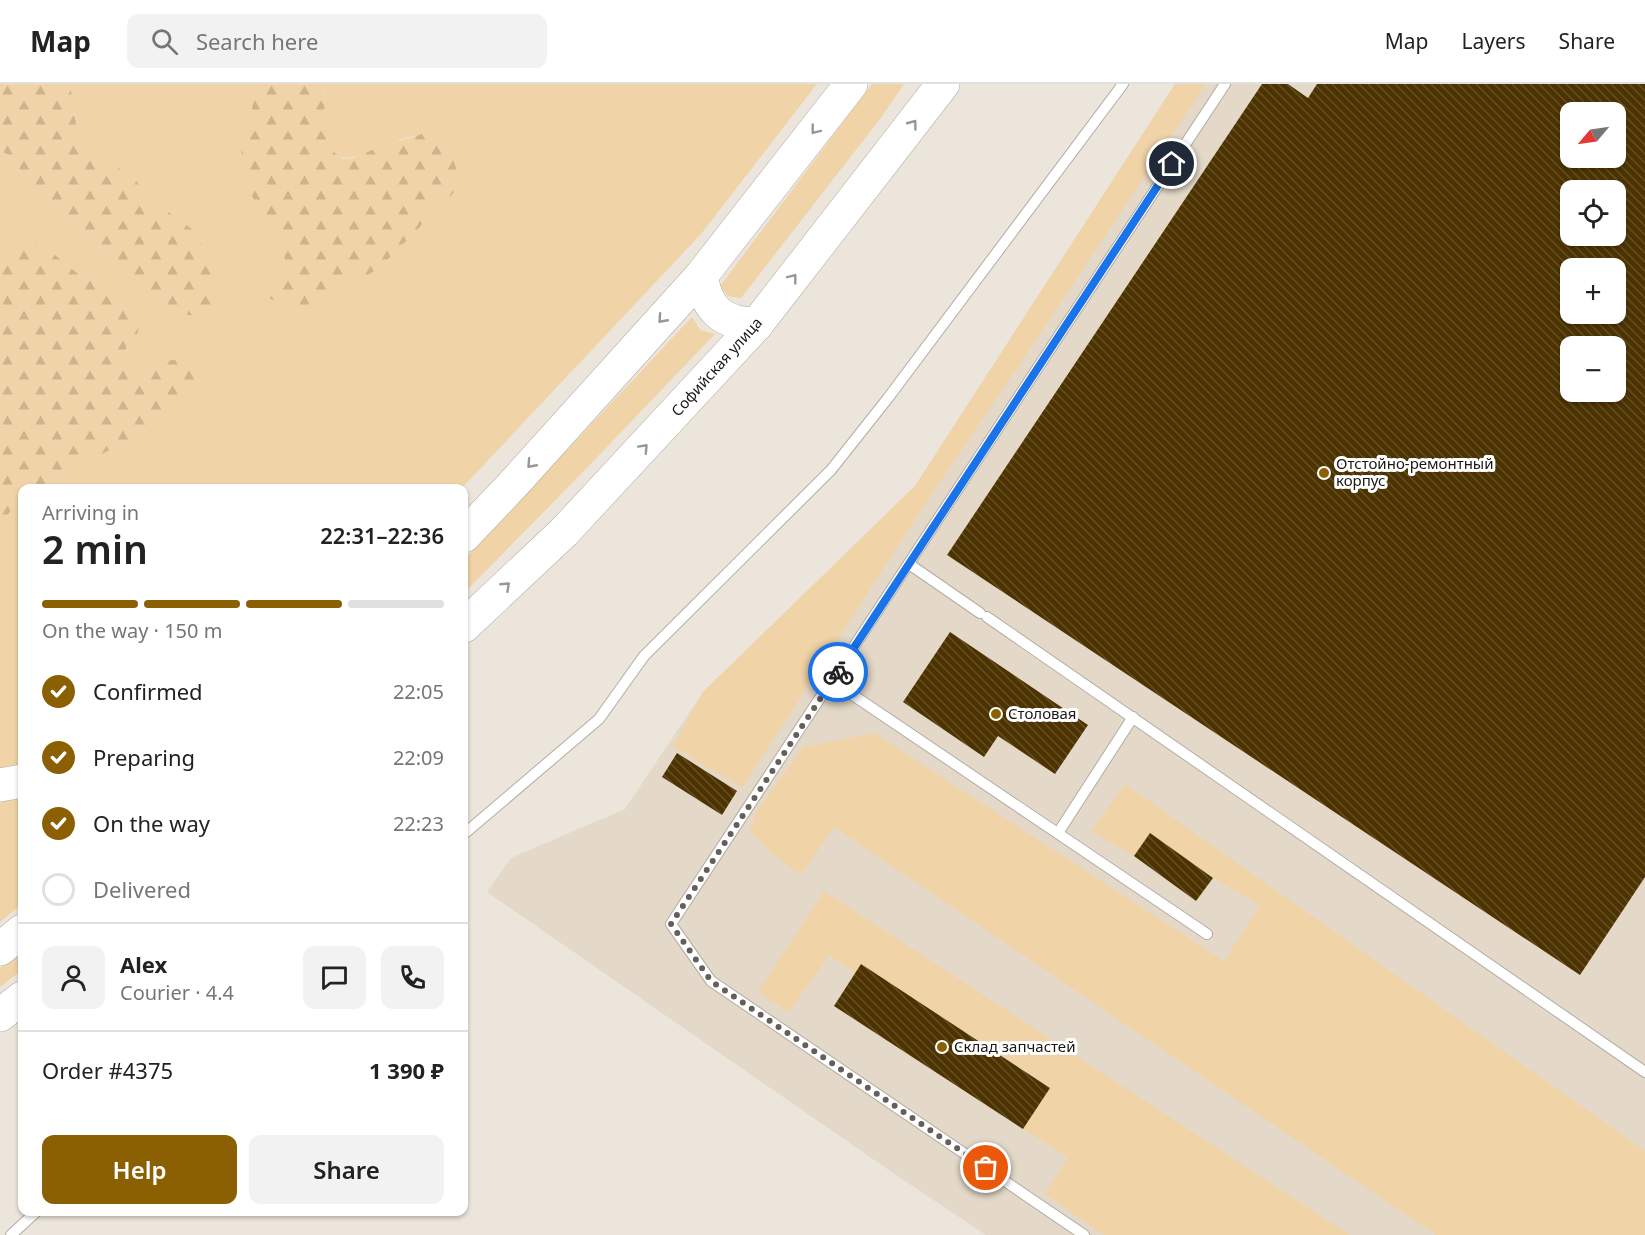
<!DOCTYPE html>
<meta charset="utf-8">
<style>
:root{--surface:#fff;--page:#f2f2f2;--text:#222;--muted:#767676;--line:#e0e0e0;--accent:#8b6003}
body{margin:0;font-family:"Noto Sans",sans-serif;background:var(--page);color:var(--text);height:100vh;display:flex;flex-direction:column;font-size:22px;white-space:nowrap}
*{box-sizing:border-box;margin:0}
p{font-size:20px;color:var(--muted)}
.icon{flex:none;width:33px;height:33px;fill:none;stroke:currentColor;stroke-width:2;stroke-linecap:round;stroke-linejoin:round}
.map{position:relative;flex:1;overflow:hidden}
.drawer{position:absolute;left:18px;top:400px;width:450px;height:732px;display:flex;flex-direction:column;background:var(--surface);border-radius:12px;box-shadow:0 2px 4px #0004}
.drawer>*{flex:none}
.needle{width:39px;rotate:241deg}
.buttons{position:absolute;left:1560px;top:18px;display:grid;gap:12px}
.buttons a{display:grid;place-items:center;width:66px;height:66px;border-radius:12px;background:var(--surface);box-shadow:0 2px 4px #0004;font-size:30px}
.pin{position:absolute;display:grid;place-items:center;width:51px;height:51px;color:#fff;margin:-26px;border:3px solid #fff;border-radius:50%;box-shadow:0 2px 6px #0007}
.courier{position:absolute;display:grid;place-items:center;width:60px;height:60px;margin:-30px;border:4px solid #1a73e8;border-radius:50%;background:#fff;color:#222;box-shadow:0 2px 8px #0007}
.overview em{font-style:normal;font-weight:600}
.overview div{display:flex;flex-direction:column-reverse}
.overview{display:flex;align-items:center;justify-content:space-between;height:102px;padding:0 24px}
h1{font-size:39px;font-weight:600;line-height:45px}
.bar{display:grid;grid-template-columns:repeat(4,1fr);gap:9px 6px;align-content:center;height:72px;padding:0 24px}
.bar i{height:8px;border-radius:4px;background:var(--line)}
.bar .selected{background:var(--accent)}
.bar p{grid-column:span 4}
.line{display:flex;align-items:center;gap:15px;padding:0 24px;border-top:2px solid var(--line)}
.line div{flex:1}
.round{display:grid;place-items:center;flex:none;width:63px;height:63px;border-radius:12px;background:var(--page)}
ol{padding:0 24px;list-style:none}
li{display:flex;align-items:center;gap:18px;height:66px}
li p{margin-inline-start:auto}
li .icon{padding:6px;border-radius:50%;background:var(--accent);color:#fff;stroke-width:4}
li:last-child{color:var(--muted)}
li i{width:33px;height:33px;border:3px solid var(--line);border-radius:50%}
.primary-button{display:flex;gap:12px;margin-top:auto;padding:12px 24px}
.primary-button a{flex:1;height:69px;border-radius:12px;background:var(--accent);color:#fff;font-size:24px;font-weight:600;line-height:69px;text-align:center}
.primary-button a+a{background:var(--page);color:var(--text)}
header{display:flex;align-items:center;gap:36px;box-sizing:border-box;height:84px;padding:0 30px;background:var(--surface);border-bottom:2px solid var(--line)}
header strong{font-size:28px}
nav{display:flex;gap:33px;margin-inline-start:auto;font-size:21px}
.search{width:420px;height:54px;background:var(--page);display:flex;align-items:center;gap:15px;box-sizing:border-box;padding:0 21px;border-radius:12px;color:var(--muted);font-size:22px}
.map>svg:first-child{display:block}
.built{fill:#e4d9c8;fill-rule:evenodd}
.green{fill:#f0d3a7}
.forest{fill:url(#forest-firs)}
.building{fill:url(#building-back-hatch);fill-rule:evenodd}
.lines{fill:none;stroke-linecap:round;stroke-linejoin:round}
.service-casing{stroke:#b3aca3;stroke-width:12}
.primary-casing{stroke:#b3aca3;stroke-width:34}
.service{stroke:#fff;stroke-width:10}
.primary{stroke:#fff;stroke-width:33}
.oneway{stroke:#989795}
.done{stroke:#645f5a;stroke-width:6;stroke-dasharray:0 10.8}
.route{stroke:#1a73e8;stroke-width:8}
.poi-dot{fill:#8b6003;stroke:#fff;stroke-width:2}
.labels{text-anchor:middle;stroke-width:6;stroke-linejoin:round;paint-order:stroke}
.street-label{font-size:15px;fill:#1a1714;stroke:#fff}
.poi-label{font-size:15px;fill:#1a1714;stroke:#fff;text-anchor:start}
</style>
<header>
<strong>Map</strong>
<div class="search"><svg class="icon" aria-label="search" viewBox="0 0 24 24"><circle cx="10" cy="10" r="6"/><path d="M15 15l6 6"/></svg>Search here</div>
<nav><a>Map</a><a>Layers</a><a>Share</a></nav>
</header>
<div class="map">
<svg width="1645" height="1151" viewBox="0 0 1645 1151">
<defs>
<pattern id="forest-firs" width="22" height="20" patternUnits="userSpaceOnUse" patternTransform="scale(1.5)"><rect width="22" height="20" fill="#f0d3a7"/><path d="M5 1l3.5 6h-7zM16 11l3.5 6h-7z" fill="#cdb48f"/></pattern>
<pattern id="building-back-hatch" width="6" height="6" patternUnits="userSpaceOnUse" patternTransform="scale(1.5)"><rect width="6" height="6" fill="#4d3300"/><path d="M-1 5l2 2M0 0l6 6M5-1l2 2" fill="none" stroke="#634e25"/></pattern>
</defs>
<rect width="100%" height="100%" fill="#ece5db"/>
<!-- built -->
<path class="built" d="M 1175,0 L 1645,0 L 1645,1151 L 986,1151 L 896,1091 L 487,808 L 511,774 L 625,725 L 703,608 L 915,402 ZM 1570,28 L 1616,28 L 1616,74 L 1570,74 ZM 1570,106 L 1616,106 L 1616,152 L 1570,152 ZM 1570,184 L 1616,184 L 1616,230 L 1570,230 ZM 1570,262 L 1616,262 L 1616,308 L 1570,308 Z"/>
<!-- green -->
<g class="green">
<path d="M 70,0 L 255,0 L 252,25 L 244,44 L 257,121 L 273,138 L 284,169 L 285,179 L 279,189 L 264,203 L 267,214 L 309,227 L 326,219 L 351,195 L 420,143 L 432,124 L 451,112 L 445,57 C 412,33 357,88 336,70 C 329,64 324,51 319,42 L 325,22 L 324,0 L 817,0 L 701,150 L 461,405 L 37,405 L 143,348 L 175,327 L 171,276 L 149,284 L 128,282 L 126,264 L 138,248 L 123,209 L 83,194 L 50,168 L 32,158 L 14,169 L 0,184 L 0,67 L 7,70 L 20,86 L 30,105 L 97,155 L 107,174 L 124,188 L 143,198 L 175,229 L 213,185 L 196,148 L 145,111 L 133,93 L 115,82 L 96,77 L 82,60 L 76,40 Z"/>
<polygon points="872,0 904,0 880,35 741,214 728,212 720,202"/>
<polygon points="1175,0 1206,0 1016,286 929,414 742,704 673,662 703,608 915,402"/>
<polygon points="692,233 700,246 715,250 581,390 464,509 464,476"/>
<polygon points="22,414 22,683 0,687 0,443 15,420"/>
<polygon points="874,649 1224,877 1260,821 1213,794 1150,749 1134,772 1091,747 1125,700 1645,1067 1645,1151 1436,1151 834,743 801,791 769,767 750,746 756,729 803,663"/>
<polygon points="22,713 22,820 0,838 0,716"/>
<polygon points="824,807 1350,1151 1104,1151 1045,1110 1068,1073 1023,1045 1050,1003 861,880 855,889 829,871 789,928 758,908"/>
<polygon points="22,866 22,886 0,903 0,884"/>
</g>
<!-- forest -->
<g class="forest">
<polygon points="0,0 70,0 76,40 82,60 96,77 115,82 134,93 145,111 196,148 213,185 217,204 215,225 197,232 175,229 143,198 124,188 107,174 97,155 30,105 20,86 7,70 0,67"/>
<polygon points="255,0 324,0 325,22 320,43 335,69 343,75 353,74 392,58 403,56 425,49 437,51 445,57 452,69 458,92 457,104 451,112 432,124 420,143 380,183 362,195 351,195 326,219 309,227 267,214 264,203 279,189 285,179 284,169 273,138 257,121 252,112 241,66 244,44 252,25"/>
<polygon points="32,158 50,167 83,194 123,209 140,227 138,248 126,264 128,282 149,284 171,276 195,275 197,295 187,312 175,327 143,348 37,405 22,405 22,414 15,420 0,443 0,184 14,169"/>
</g>
<!-- building -->
<g class="building">
<path d="M 1262,0 L 1288,0 L 1308,14 L 1317,0 L 1645,0 L 1645,793 L 1580,891 L 947,471 ZM 1570,28 L 1616,28 L 1616,74 L 1570,74 ZM 1570,106 L 1616,106 L 1616,152 L 1570,152 ZM 1570,184 L 1616,184 L 1616,230 L 1570,230 ZM 1570,262 L 1616,262 L 1616,308 L 1570,308 Z"/>
<polygon points="950,548 1088,641 1055,690 998,652 984,673 903,618"/>
<polygon points="677,669 737,707 722,731 662,693"/>
<polygon points="1150,749 1213,794 1196,817 1134,772"/>
<polygon points="861,880 1050,1004 1023,1045 834,922"/>
</g>
<g class="lines">
<defs>
<g id="service">
<polyline points="909,480 980,529"/>
<polyline points="987,533 1645,988"/>
<polyline points="832,597 1207,850"/>
<polyline points="1058,749 1133,633"/>
<polyline points="464,750 599,635 644,572 831,386 888,314 1123,0"/>
<polyline points="11,1151 36,1128"/>
<polyline points="1084,1151 711,897 671,840 1225,0"/>
</g>
<g id="primary">
<path d="M 701,192 C 707,226 722,240 757,240"/>
<polyline points="464,452 517,396 701,192 851,0"/>
<polyline points="464,542 564,448 757,240 943,0"/>
<polyline points="0,701 22,697"/>
<polyline points="0,865 22,847"/>
<polyline points="0,931 22,914"/>
</g>
</defs>
<!-- service casing -->
<use href="#service" class="service-casing"/>
<!-- primary casing -->
<use href="#primary" class="primary-casing"/>
<!-- service -->
<use href="#service" class="service"/>
<!-- primary -->
<use href="#primary" class="primary"/>
</g>
<!-- one-way arrows -->
<defs><path id="oneway-chevron" d="M-2-3.5L2.5 0L-2 3.5" fill="none" stroke-width="1.6" stroke-linecap="round" stroke-linejoin="round" transform="scale(1.5)"/></defs>
<g class="oneway">
<use href="#oneway-chevron" transform="translate(913 40) rotate(-53)"/>
<use href="#oneway-chevron" transform="translate(815 46) rotate(128)"/>
<use href="#oneway-chevron" transform="translate(793 194) rotate(-52)"/>
<use href="#oneway-chevron" transform="translate(662 235) rotate(132)"/>
<use href="#oneway-chevron" transform="translate(644 364) rotate(-47)"/>
<use href="#oneway-chevron" transform="translate(531 380) rotate(132)"/>
<use href="#oneway-chevron" transform="translate(506 502) rotate(-43)"/>
</g>
<g class="lines">
<!-- done -->
<polyline class="done" points="838,588 671,840 711,897 986,1084"/>
<!-- route -->
<polyline class="route" points="838,588 1172,80"/>
</g>
<!-- markers -->
<g class="poi-dot">
<circle cx="1324" cy="389" r="6"/>
<circle cx="996" cy="630" r="6"/>
<circle cx="942" cy="963" r="6"/>
</g>
<g class="labels">
<!-- street labels -->
<g class="street-label">
<text transform="translate(717 283) rotate(-48)" y="5">Софийская улица</text>
</g>
<!-- poi labels -->
<g class="poi-label">
<text x="1336" y="385">Отстойно-ремонтный<tspan x="1336" dy="17">корпус</tspan></text>
<text x="1008" y="635">Столовая</text>
<text x="954" y="968">Склад запчастей</text>
</g>
</g>
</svg>
<div class="buttons">
<a><svg class="needle" viewBox="-14 -14 28 28"><path d="M0-13l5 13h-10z" fill="#e53935"/><path d="M0 13l5-13h-10z" fill="#767676"/></svg></a>
<a><svg class="icon" aria-label="locate" viewBox="0 0 24 24"><circle cx="12" cy="12" r="6"/><path d="M12 2v4M12 18v4M2 12h4M18 12h4"/></svg></a>
<a>+</a>
<a>−</a>
</div>
<div class="pin" style="left:986px;top:1084px;background:#ea580c"><svg class="icon" aria-label="bag" viewBox="0 0 24 24"><path d="M5 8h14l-1 12H6zM9 8a3 3 0 0 1 6 0"/></svg></div>
<div class="pin" style="left:1172px;top:80px;background:#1f2937"><svg class="icon" aria-label="home" viewBox="0 0 24 24"><path d="M3 11l9-7 9 7M6 9v11h12V9"/></svg></div>
<div class="courier" style="left:838px;top:588px"><svg class="icon" aria-label="bike" viewBox="0 0 24 24"><circle cx="6" cy="16" r="4"/><circle cx="18" cy="16" r="4"/><path d="M6 16l4-8h5l3 8M10 8l3 8H6M13 5h3"/></svg></div>
<section class="drawer">
<div class="overview"><div><h1>2 min</h1><p>Arriving in</p></div><em>22:31–22:36</em></div>
<div class="bar"><i class="selected"></i><i class="selected"></i><i class="selected"></i><i></i><p>On the way · 150 m</p></div>
<ol>
<li><svg class="icon" aria-label="check" viewBox="0 0 24 24"><path d="M5 12l5 5 9-10"/></svg>Confirmed<p>22:05</p></li>
<li><svg class="icon" aria-label="check" viewBox="0 0 24 24"><path d="M5 12l5 5 9-10"/></svg>Preparing<p>22:09</p></li>
<li><svg class="icon" aria-label="check" viewBox="0 0 24 24"><path d="M5 12l5 5 9-10"/></svg>On the way<p>22:23</p></li>
<li><i></i>Delivered</li>
</ol>
<div class="line" style="height:108px"><a class="round"><svg class="icon" aria-label="person" viewBox="0 0 24 24"><circle cx="12" cy="8" r="4"/><path d="M4 21q1-7 8-7t8 7"/></svg></a><div><b>Alex</b><p>Courier · 4.4</p></div><a class="round"><svg class="icon" aria-label="chat" viewBox="0 0 24 24"><path d="M4 5h16v11H9l-5 4z"/></svg></a><a class="round"><svg class="icon" aria-label="phone" viewBox="0 0 24 24"><path d="M5 4h4l2 5-3 2q2 4 5 5l2-3 5 2v4C11 20 4 13 5 4z"/></svg></a></div>
<div class="line" style="height:78px"><div>Order #4375</div><b>1 390 ₽</b></div>
<div class="primary-button"><a>Help</a><a>Share</a></div>
</section>
</div>
